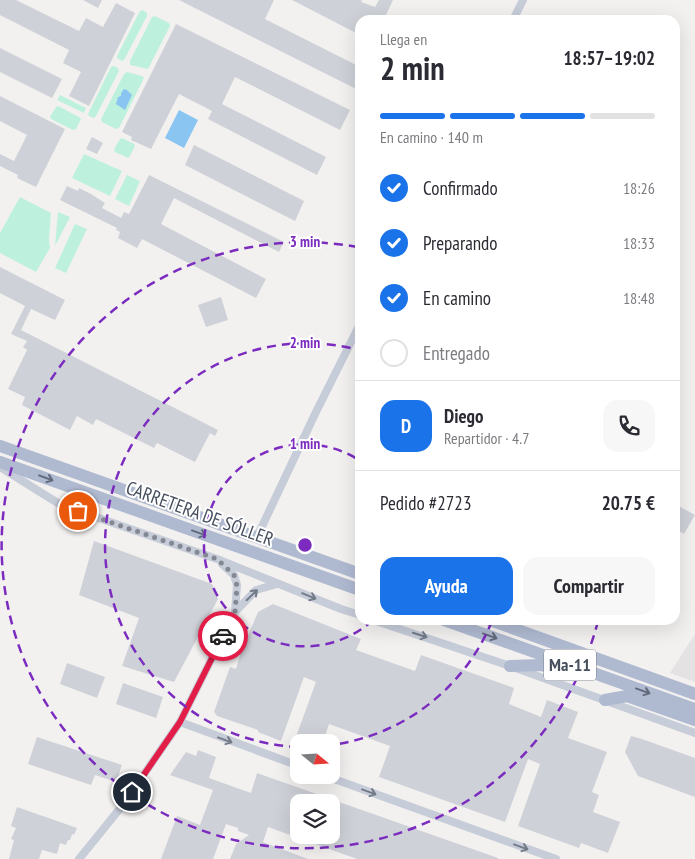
<!DOCTYPE html>
<html lang="es">
<meta charset="utf-8">
<style>
:root{--surface:#fff;--page:#f7f7f7;--text:#2b2b33;--muted:#7c7c81;--line:#e1e1e2;--accent:#1a73e8}
body{margin:0;font-family:"PT Sans Narrow",sans-serif;background:var(--page);color:var(--text);height:100vh;display:flex;flex-direction:column;font-size:19px;white-space:nowrap}
*{box-sizing:border-box;margin:0}
p{font-size:16px;color:var(--muted)}
.icon{flex:none;width:28px;height:28px;fill:none;stroke:currentColor;stroke-width:2;stroke-linecap:round;stroke-linejoin:round}
.map{position:relative;flex:1;overflow:hidden}
.panel{position:absolute;left:355px;top:15px;width:325px;height:610px;display:flex;flex-direction:column;background:var(--surface);border-radius:15px;box-shadow:0 5px 20px #0002}
.panel>*{flex:none}
.needle{width:32px;rotate:108deg}
.buttons{position:absolute;left:290px;top:734px;display:grid;gap:10px}
.buttons a{display:grid;place-items:center;width:50px;height:50px;border-radius:10px;background:var(--surface);box-shadow:0 5px 20px #0002;font-size:25px}
.pin{position:absolute;display:grid;place-items:center;width:42px;height:42px;color:#fff;margin:-21px;border:2px solid #fff;border-radius:50%;box-shadow:0 1px 5px #0007}
.courier{position:absolute;display:grid;place-items:center;width:50px;height:50px;margin:-25px;border:4px solid #e11d48;border-radius:50%;background:#fff;color:#222;box-shadow:0 1px 6px #0007}
.head em{font-style:normal;font-weight:600}
.head div{display:flex;flex-direction:column-reverse}
.head{display:flex;align-items:center;justify-content:space-between;height:85px;padding:0 25px}
h1{font-size:32px;font-weight:600;line-height:38px}
.bar{display:grid;grid-template-columns:repeat(4,1fr);gap:8px 5px;align-content:center;height:60px;padding:0 25px}
.bar i{height:6px;border-radius:4px;background:var(--line)}
.bar .current{background:var(--accent)}
.bar p{grid-column:span 4}
.line{display:flex;align-items:center;gap:12px;padding:0 25px;border-top:1px solid var(--line)}
.line div{flex:1}
.round{display:grid;place-items:center;flex:none;width:52px;height:52px;border-radius:15px;background:var(--page)}
ol{padding:0 25px;list-style:none}
li{display:flex;align-items:center;gap:15px;height:55px}
li p{margin-inline-start:auto}
li .icon{padding:5px;border-radius:50%;background:var(--accent);color:#fff;stroke-width:4}
li:last-child{color:var(--muted)}
li i{width:28px;height:28px;border:2px solid var(--line);border-radius:50%}
.primary-button{display:flex;gap:10px;margin-top:auto;padding:10px 25px}
.primary-button a{flex:1;height:58px;border-radius:15px;background:var(--accent);color:#fff;font-size:20px;font-weight:600;line-height:58px;text-align:center}
.primary-button a+a{background:var(--page);color:var(--text)}
.map>svg:first-child{display:block}
.education{fill:#e4e2e2}
.green{fill:#bef1dd}
.water{fill:#89c5f0}
.building{fill:#cfd1d8;fill-rule:evenodd}
.lines{fill:none;stroke-linecap:round;stroke-linejoin:round}
.minor{stroke:#c6ccd8;stroke-width:8}
.primary{stroke:#afb9d0;stroke-width:12}
.oneway{stroke:#616a7b}
.oneway2{stroke:#737b89}
.done{stroke:#838892;stroke-width:5;stroke-dasharray:0 9}
.route{stroke:#e11d48;stroke-width:6}
.ring{fill:none;stroke:#7b2cbf;stroke-width:2.5;stroke-dasharray:9 6}
.labels{text-anchor:middle;stroke-width:4;stroke-linejoin:round;paint-order:stroke}
.shield{fill:#fff;stroke:#7e848f;stroke-width:1}
.shield-label{font-size:18px;font-weight:bold;fill:#474f5f}
.street-label{font-size:19px;fill:#474f5f;stroke:#fff}
.centre{fill:#7b2cbf;stroke:#fff;stroke-width:2.5}
.ring-label{font-size:15px;text-anchor:middle;font-weight:bold;fill:#7b2cbf;stroke:#fff;stroke-width:4;stroke-linejoin:round;paint-order:stroke}
</style>
<div class="map">
<svg width="695" height="859" viewBox="0 0 695 859">
<rect width="100%" height="100%" fill="#f3f1f0"/>
<!-- education -->
<polygon class="education" points="695,634 695,682 670,673"/>
<!-- green -->
<g class="green">
<polygon points="143,10 147,13 147,16 124,60 122,61 117,58 117,56 140,11"/>
<polygon points="155,16 169,23 170,26 148,69 130,65 130,61 152,17"/>
<polygon points="114,66 118,68 119,71 96,116 94,118 89,116 88,114 111,67"/>
<polygon points="127,72 142,76 144,78 119,128 116,129 102,122 101,119 124,74"/>
<polygon points="60,95 86,108 84,113 57,100"/>
<polygon points="58,106 79,117 81,119 76,129 73,130 51,119 50,117 56,107"/>
<polygon points="122,138 134,144 135,146 130,156 128,158 115,152 114,149 120,139"/>
<polygon points="84,154 122,171 110,196 72,178"/>
<polygon points="127,175 140,181 129,206 115,199"/>
<polygon points="20,197 51,213 49,239 50,248 36,272 0,253 0,233"/>
<polygon points="58,212 70,217 55,246"/>
<polygon points="75,224 87,229 66,273 55,268"/>
</g>
<!-- water -->
<g class="water">
<polygon points="124,89 127,90 132,95 125,110 116,104 118,97 121,96 121,93"/>
<polygon points="179,110 198,120 184,148 165,138"/>
</g>
<!-- building -->
<g class="building">
<polygon points="0,0 16,0 79,31 86,18 103,27 116,3 135,13 89,106 69,96 81,72 63,63 69,50 0,15"/>
<polygon points="83,0 102,0 98,8"/>
<polygon points="179,0 274,0 265,19 360,67 360,91"/>
<polygon points="292,0 362,0 361,2 375,7 379,0 393,0 386,15 397,20 360,20 360,35"/>
<polygon points="176,24 350,110 340,130 235,77 222,104 326,157 317,175 208,119 212,111 179,94 151,149 131,140 132,137 122,132"/>
<polygon points="0,48 62,79 52,98 0,72"/>
<polygon points="0,96 65,129 36,187 17,178 18,175 0,166 0,154 14,161 27,135 0,121"/>
<polygon points="92,137 103,143 97,154 86,149"/>
<polygon points="194,145 304,201 295,221 185,165"/>
<polygon points="149,175 284,242 279,252 174,198 161,224 266,279 256,298 142,239 137,248 118,238 120,232 116,230 117,228 60,200 67,186 78,191 79,188 91,194 105,203 102,208 121,218 124,212 129,214"/>
<polygon points="0,267 65,300 55,320 31,309 21,330 218,430 215,436 210,433 195,462 157,443 154,448 96,419 93,425 77,416 70,430 22,405 25,397 8,389 27,350 23,347 27,341 11,334 25,306 0,293"/>
<polygon points="221,297 228,320 206,327 198,305"/>
<polygon points="677,505 695,515 684,534 675,529 675,508"/>
<polygon points="94,541 212,584 218,599 174,682 122,666 139,618 79,595"/>
<polygon points="273,604 361,639 356,650 415,671 421,655 514,688 509,704 541,717 547,700 578,712 568,738 607,752 592,792 599,795 593,812 620,822 608,853 581,843 579,848 518,826 540,764 528,759 505,822 379,777 390,746 329,724 323,742 294,742 316,682 304,677 281,741 258,732 258,730 217,716 214,712 230,667 236,669 241,652 258,612"/>
<polygon points="67,663 105,677 97,698 60,684"/>
<polygon points="123,683 163,697 156,718 116,704"/>
<polygon points="631,736 642,739 695,758 695,797 638,776 625,752"/>
<polygon points="37,737 122,765 116,782 95,775 91,785 28,764"/>
<path d="M 198,750 L 216,757 L 209,778 L 251,793 L 257,773 L 498,858 L 498,859 L 357,859 L 268,827 L 263,842 L 308,859 L 230,859 L 236,844 L 249,835 L 238,831 L 238,828 L 226,824 L 213,859 L 161,859 L 177,816 L 200,825 L 213,790 L 170,775 L 186,752 L 196,756 ZM 299,802 L 331,802 L 331,835 L 299,835 Z"/>
<polygon points="17,807 77,828 74,835 72,834 70,840 68,840 66,845 60,843 57,854 42,850 39,859 9,859 14,840 11,839 16,828 11,826"/>
</g>
<g class="lines">
<!-- minor -->
<g class="minor">
<polyline points="513,20 523,0"/>
<polyline points="0,467 61,505 217,559 341,609 360,615"/>
<polyline points="257,537 315,414 360,324"/>
<polyline points="222,564 234,575 237,585 235,612 256,590 277,584"/>
<polyline points="373,620 510,666 695,733"/>
<polyline points="180,722 299,766"/>
<polyline points="323,775 556,859"/>
<polyline points="79,859 122,806 180,722 235,612"/>
</g>
<!-- primary -->
<g class="primary">
<polyline points="0,446 360,574"/>
<polyline points="0,462 360,590"/>
<polyline points="444,620 695,709"/>
<polyline points="490,620 695,694"/>
<polyline points="510,666 541,665 572,673"/>
<polyline points="605,700 627,696 695,720"/>
</g>
</g>
<!-- one-way arrows -->
<defs><path id="oneway-shaft" d="M-6 0H5M1.5-3L5.5 0L1.5 3" fill="none" stroke-width="1.6" stroke-linecap="round" stroke-linejoin="round" transform="scale(1.25)"/></defs>
<g class="oneway">
<use href="#oneway-shaft" transform="translate(46 478) rotate(20)"/>
<use href="#oneway-shaft" transform="translate(199 533) rotate(20)"/>
<use href="#oneway-shaft" transform="translate(490 636) rotate(20)"/>
<use href="#oneway-shaft" transform="translate(643 691) rotate(20)"/>
</g>
<g class="oneway2">
<use href="#oneway-shaft" transform="translate(252 595) rotate(-44)"/>
<use href="#oneway-shaft" transform="translate(309 596) rotate(22)"/>
<use href="#oneway-shaft" transform="translate(420 635) rotate(18)"/>
<use href="#oneway-shaft" transform="translate(225 740) rotate(20)"/>
<use href="#oneway-shaft" transform="translate(369 792) rotate(20)"/>
<use href="#oneway-shaft" transform="translate(521 847) rotate(20)"/>
</g>
<g class="lines">
<!-- done -->
<polyline class="done" points="78,511 217,559 234,575 237,586 235,612 223,636"/>
<!-- route -->
<polyline class="route" points="132,792 180,722 223,636"/>
</g>
<!-- distance rings -->
<g class="ring">
<path d="M373 620A101 101 0 1 1 359 460"/>
<path d="M492 621A202 202 0 0 1 331 745M298 747A202 202 0 1 1 359 350"/>
<path d="M598 621A303 303 0 1 1 358 247"/>
</g>
<g class="labels">
<!-- shield labels -->
<rect class="shield" x="544" y="649.5" width="52" height="31" rx="4"/>
<g class="shield-label">
<text x="570" y="671">Ma-11</text>
</g>
<!-- street labels -->
<g class="street-label">
<text transform="translate(200 513) rotate(20)" y="7">CARRETERA DE SÓLLER</text>
</g>
</g>
<circle cx="305" cy="545" r="8" class="centre"/>
<g class="ring-label">
<text x="305" y="247">3 min</text>
<text x="305" y="348">2 min</text>
<text x="305" y="449">1 min</text>
</g>
</svg>
<div class="buttons">
<a><svg class="needle" viewBox="-14 -14 28 28"><path d="M0-13l5 13h-10z" fill="#e53935"/><path d="M0 13l5-13h-10z" fill="#7c7c81"/></svg></a>
<a><svg class="icon" aria-label="layers" viewBox="0 0 24 24"><path d="M12 4l9 5-9 5-9-5zM3 14l9 5 9-5"/></svg></a>
</div>
<div class="pin" style="left:78px;top:511px;background:#ea580c"><svg class="icon" aria-label="bag" viewBox="0 0 24 24"><path d="M5 8h14l-1 12H6zM9 8a3 3 0 0 1 6 0"/></svg></div>
<div class="pin" style="left:132px;top:792px;background:#1f2937"><svg class="icon" aria-label="home" viewBox="0 0 24 24"><path d="M3 11l9-7 9 7M6 9v11h12V9"/></svg></div>
<div class="courier" style="left:223px;top:636px"><svg class="icon" aria-label="car" viewBox="0 0 24 24"><path d="M5 17H2v-5l4-1 3-4h7l3 4 3 1v5h-3M9 17h6M6 11h13"/><circle cx="7" cy="17" r="2"/><circle cx="17" cy="17" r="2"/></svg></div>
<section class="panel">
<div class="head"><div><h1>2 min</h1><p>Llega en</p></div><em>18:57–19:02</em></div>
<div class="bar"><i class="current"></i><i class="current"></i><i class="current"></i><i></i><p>En camino · 140 m</p></div>
<ol>
<li><svg class="icon" aria-label="check" viewBox="0 0 24 24"><path d="M5 12l5 5 9-10"/></svg>Confirmado<p>18:26</p></li>
<li><svg class="icon" aria-label="check" viewBox="0 0 24 24"><path d="M5 12l5 5 9-10"/></svg>Preparando<p>18:33</p></li>
<li><svg class="icon" aria-label="check" viewBox="0 0 24 24"><path d="M5 12l5 5 9-10"/></svg>En camino<p>18:48</p></li>
<li><i></i>Entregado</li>
</ol>
<div class="line" style="height:90px"><b class="round" style="background:var(--accent);color:#fff">D</b><div><b>Diego</b><p>Repartidor · 4.7</p></div><a class="round"><svg class="icon" aria-label="phone" viewBox="0 0 24 24"><path d="M5 4h4l2 5-3 2q2 4 5 5l2-3 5 2v4C11 20 4 13 5 4z"/></svg></a></div>
<div class="line" style="height:65px"><div>Pedido #2723</div><b>20.75 €</b></div>
<div class="primary-button"><a>Ayuda</a><a>Compartir</a></div>
</section>
</div>
